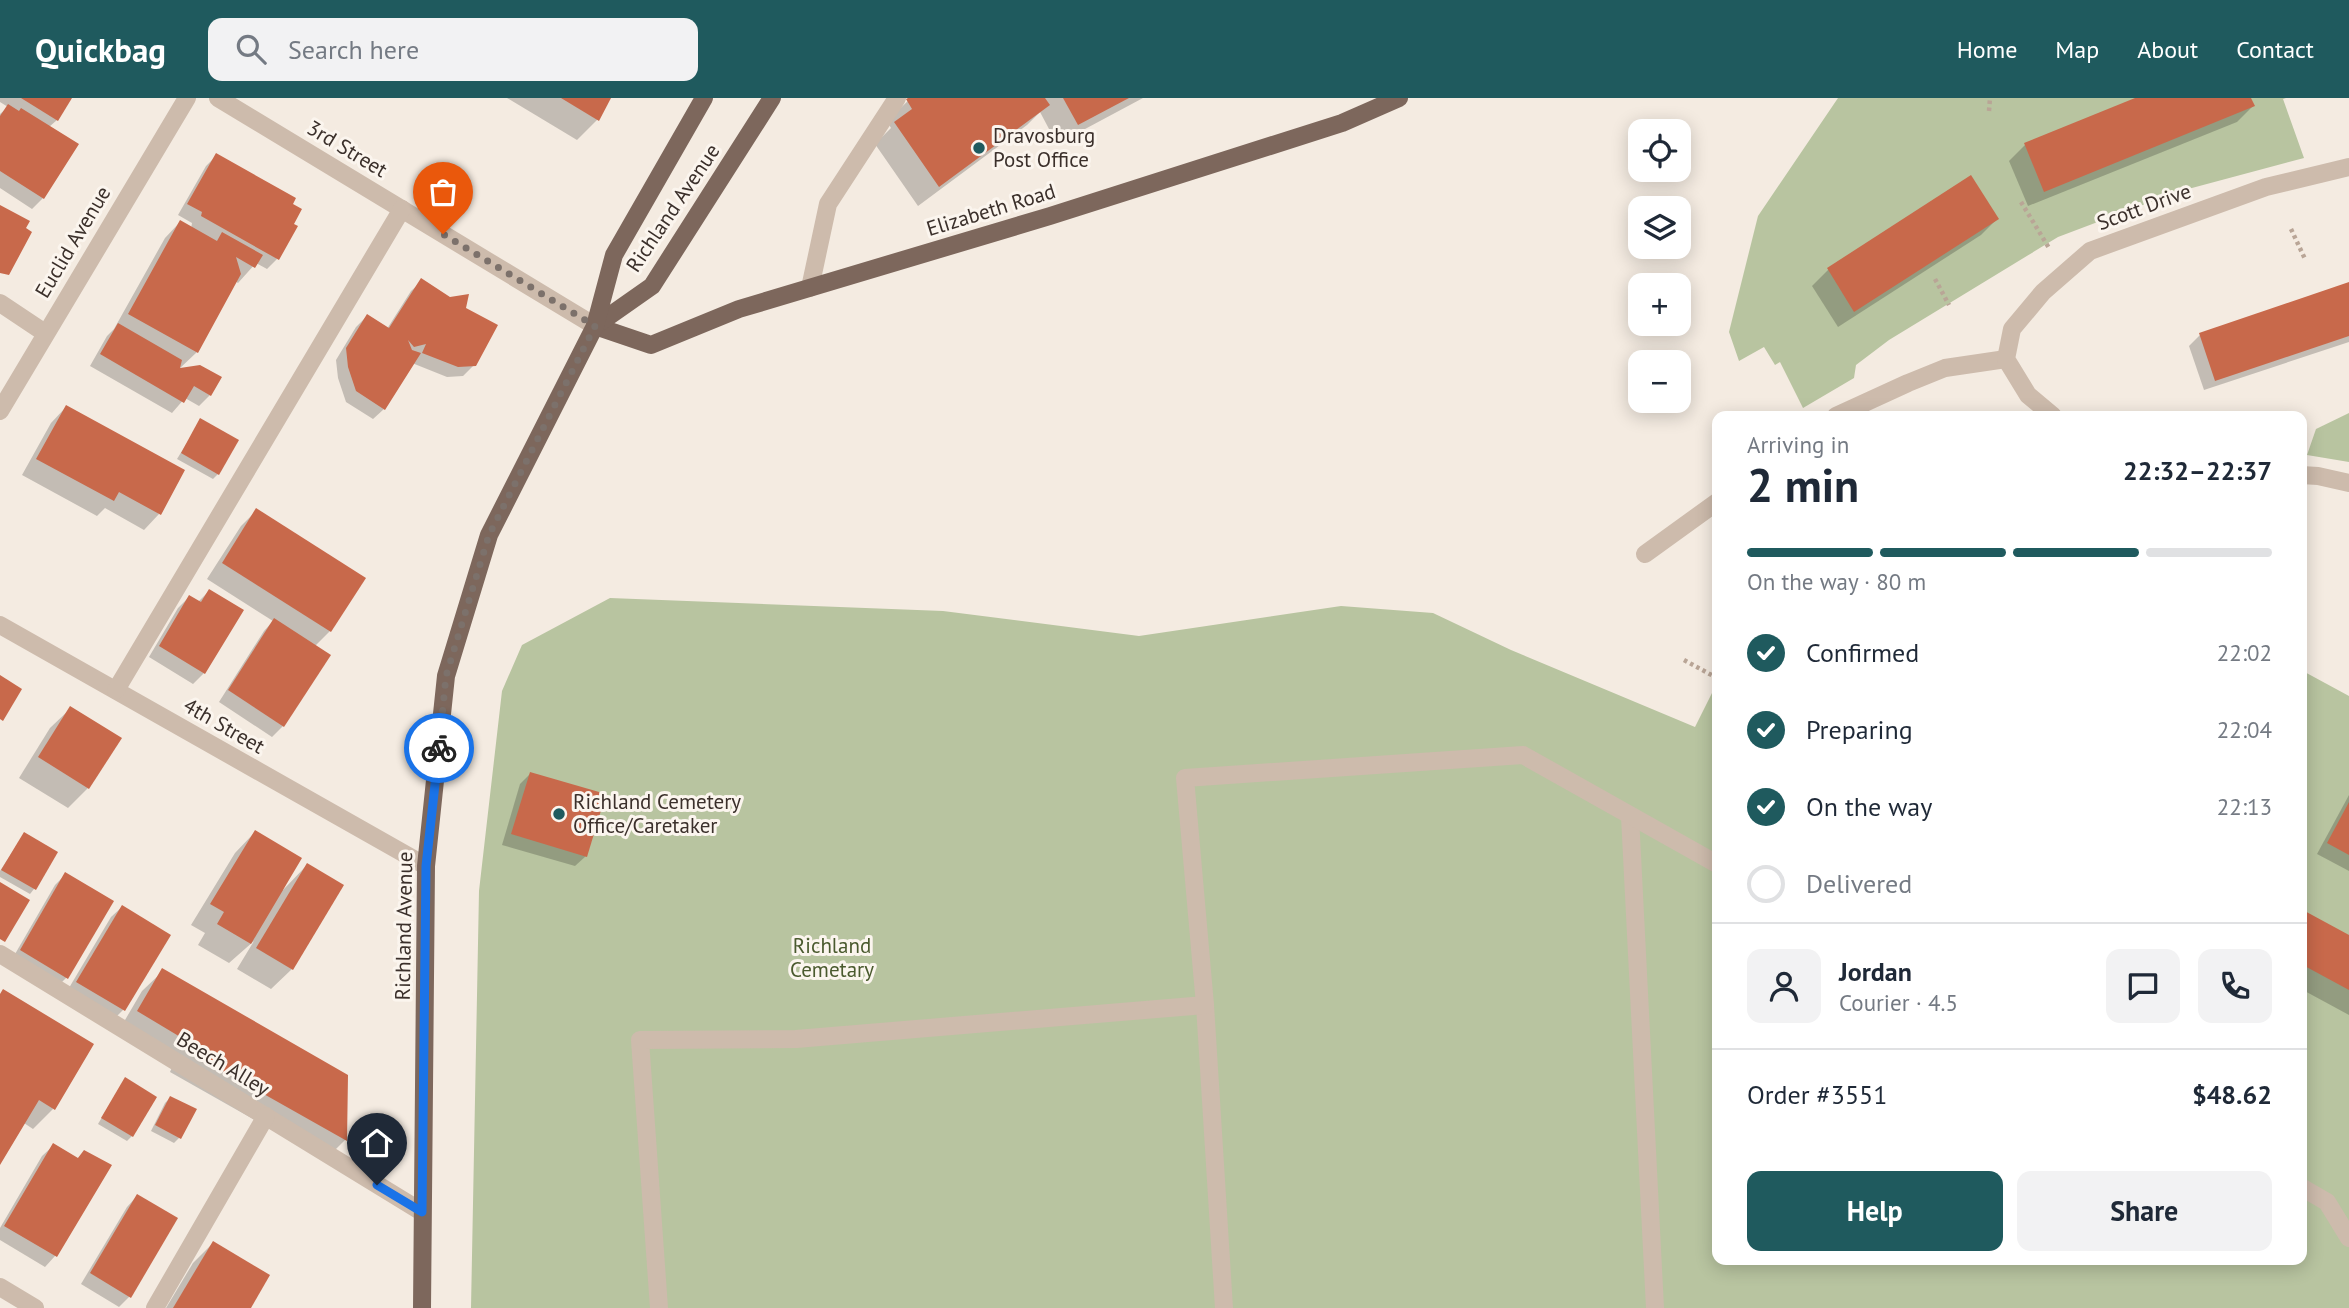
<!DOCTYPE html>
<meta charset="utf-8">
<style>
:root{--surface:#fff;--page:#f2f2f3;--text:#1f2937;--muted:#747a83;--line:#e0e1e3;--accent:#1f5a5e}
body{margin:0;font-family:"PT Sans",sans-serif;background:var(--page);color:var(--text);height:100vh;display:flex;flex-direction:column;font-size:26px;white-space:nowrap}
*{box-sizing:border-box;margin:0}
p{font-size:23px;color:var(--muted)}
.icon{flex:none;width:38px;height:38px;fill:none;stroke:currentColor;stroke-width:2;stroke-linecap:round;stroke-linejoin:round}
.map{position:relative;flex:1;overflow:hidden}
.sheet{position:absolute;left:1712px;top:313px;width:595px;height:854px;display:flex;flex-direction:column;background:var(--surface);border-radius:14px;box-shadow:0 4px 18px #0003}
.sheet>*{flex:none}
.controls{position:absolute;left:1628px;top:21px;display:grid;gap:14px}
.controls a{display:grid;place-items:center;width:63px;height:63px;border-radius:14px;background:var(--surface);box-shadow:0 4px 18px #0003;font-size:35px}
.pin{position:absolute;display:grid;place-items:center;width:60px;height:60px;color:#fff;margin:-72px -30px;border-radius:50% 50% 50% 0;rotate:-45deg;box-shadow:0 0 7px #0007}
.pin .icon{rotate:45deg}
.courier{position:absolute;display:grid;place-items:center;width:70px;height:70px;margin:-35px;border:5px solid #1a73e8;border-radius:50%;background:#fff;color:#222;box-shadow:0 2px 9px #0007}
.overview em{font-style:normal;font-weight:800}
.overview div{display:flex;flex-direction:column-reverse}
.overview{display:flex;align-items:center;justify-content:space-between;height:119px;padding:0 35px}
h1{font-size:46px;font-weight:800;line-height:52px}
.bar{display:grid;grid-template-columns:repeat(4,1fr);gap:10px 7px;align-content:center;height:84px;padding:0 35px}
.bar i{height:9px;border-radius:5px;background:var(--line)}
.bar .selected{background:var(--accent)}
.bar p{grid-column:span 4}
.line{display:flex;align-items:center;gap:18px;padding:0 35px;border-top:2px solid var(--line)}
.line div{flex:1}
.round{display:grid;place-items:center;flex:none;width:74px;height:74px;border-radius:14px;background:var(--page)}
ol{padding:0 35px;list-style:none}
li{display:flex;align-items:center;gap:21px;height:77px}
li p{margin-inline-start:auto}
li .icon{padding:7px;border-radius:50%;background:var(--accent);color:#fff;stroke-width:4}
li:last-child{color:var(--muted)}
li i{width:38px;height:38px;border:4px solid var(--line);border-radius:50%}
.button{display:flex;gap:14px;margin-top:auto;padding:14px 35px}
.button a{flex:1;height:80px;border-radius:14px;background:var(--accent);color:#fff;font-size:28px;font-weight:800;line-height:80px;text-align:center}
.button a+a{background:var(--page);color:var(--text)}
header{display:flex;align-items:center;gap:42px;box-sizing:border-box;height:98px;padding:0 35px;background:var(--accent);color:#fff}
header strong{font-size:33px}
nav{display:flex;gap:38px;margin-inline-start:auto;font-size:24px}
.search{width:490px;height:63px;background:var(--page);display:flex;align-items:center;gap:18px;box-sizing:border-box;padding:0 24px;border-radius:14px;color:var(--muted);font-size:26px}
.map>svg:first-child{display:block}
.green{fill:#b8c4a0}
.shadow{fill:#0003}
.building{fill:#c8694b}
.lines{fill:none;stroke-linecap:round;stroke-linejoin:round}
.path{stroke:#b9a596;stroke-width:4.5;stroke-dasharray:3.5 3.5;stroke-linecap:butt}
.minor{stroke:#cdbbac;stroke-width:18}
.major{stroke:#7d675c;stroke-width:18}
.done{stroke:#7c716b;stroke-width:7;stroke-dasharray:0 12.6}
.route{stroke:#1a73e8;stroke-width:9}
.poi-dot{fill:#1f5a5e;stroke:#fbf5ee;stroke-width:2.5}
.labels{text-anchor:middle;stroke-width:6;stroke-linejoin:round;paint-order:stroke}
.poi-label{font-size:21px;fill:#3b302b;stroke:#fbf5ee;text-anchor:start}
.street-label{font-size:21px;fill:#3b302b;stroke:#fbf5ee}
.park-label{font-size:21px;fill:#4a5a2e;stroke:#fbf5ee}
</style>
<header>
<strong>Quickbag</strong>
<div class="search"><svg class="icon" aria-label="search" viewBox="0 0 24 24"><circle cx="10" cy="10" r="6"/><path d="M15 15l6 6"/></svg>Search here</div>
<nav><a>Home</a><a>Map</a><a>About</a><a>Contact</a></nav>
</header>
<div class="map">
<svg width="2349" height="1210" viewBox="0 0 2349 1210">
<rect width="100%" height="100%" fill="#f4ebe1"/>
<!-- green -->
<g class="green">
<polygon points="1838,0 2286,0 2283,1 2304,60 2177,94 2058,139 1889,242 1856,267 1854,280 1803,310 1780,264 1775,267 1764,249 1739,263 1729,234 1758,118"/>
<polygon points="2349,315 2349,364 2307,357 2316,331"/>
<polygon points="610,500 943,513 1139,538 1341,508 1433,515 1511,552 1695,629 1717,585 1717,1162 2301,1162 2301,572 2349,598 2349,1210 471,1210 479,793 502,593 522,547"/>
</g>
<!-- shadow -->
<g class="shadow">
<polygon points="0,0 70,0 57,22 49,29 43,100 32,111 0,90 0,16 8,9 0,4"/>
<polygon points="507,0 609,0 597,22 577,42"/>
<polygon points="911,0 1143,0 1057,46 1040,14 1027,27 918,108 875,46 891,30 887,23"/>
<polygon points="2139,0 2249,0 2253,8 2237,24 2028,108 2009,63 2025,47"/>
<polygon points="217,57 277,161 267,171 256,165 238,185 235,183 197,254 178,272 210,297 199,308 185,300 172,315 90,268 107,238 114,231 165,140 180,124 191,131 192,125 178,117 206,68"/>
<polygon points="1971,80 1997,121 1981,137 1838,229 1812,188 1828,172"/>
<polygon points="422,183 464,211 474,267 463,278 447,279 412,265 384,311 373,321 346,304 338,280 336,262 356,229 367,218 387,231 411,193"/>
<polygon points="2349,186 2349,244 2204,292 2189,248 2200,237"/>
<polygon points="66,309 159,416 144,432 105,410 97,418 22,377 51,325"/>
<polygon points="201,322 218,376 213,381 177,361"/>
<polygon points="257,412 363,480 330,533 315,548 283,628 272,639 219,604 264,533 273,523 207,481 241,428"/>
<polygon points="209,493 204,575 193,586 149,559 178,510 189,499 198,504"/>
<polygon points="71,610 88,690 68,710 19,680 50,630"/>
<polygon points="530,676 586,758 575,768 502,747 520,686"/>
<polygon points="2349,697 2349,773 2317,756"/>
<polygon points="255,734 283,792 307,767 292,871 271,891 237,871 254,843 229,865 198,847 205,835 191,827 235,755"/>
<polygon points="24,736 34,791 30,796 0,779 0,773"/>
<polygon points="66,776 67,879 56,890 11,863 55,787"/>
<polygon points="122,809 123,912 113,922 66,895 111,819"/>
<polygon points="2301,813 2349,839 2349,917 2301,891"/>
<polygon points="163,873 347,978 345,1042 325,1062 170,974 173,967 118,934 142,893"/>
<polygon points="0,897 53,1011 33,1031 24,1025 0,1064"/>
<polygon points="121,987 132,1038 127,1043 98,1026"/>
<polygon points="170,1000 179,1040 174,1045 151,1033 165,1005"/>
<polygon points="53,1048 77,1061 84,1054 109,1068 55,1158 45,1169 0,1142 0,1130 42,1058"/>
<polygon points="137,1098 129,1199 119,1209 81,1186 127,1109"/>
<polygon points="213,1145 249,1210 166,1210 193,1165"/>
</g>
<!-- building -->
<g class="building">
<polygon points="21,0 72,0 58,23"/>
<polygon points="561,0 611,0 599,23"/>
<polygon points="908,0 1045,0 1050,7 939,89 894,24 912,11 906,1"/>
<polygon points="1063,0 1129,0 1078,27"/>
<polygon points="2135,0 2251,0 2255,8 2044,94 2024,45"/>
<polygon points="8,6 19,13 21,10 79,46 44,101 0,73 0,18"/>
<polygon points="216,55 296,100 293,106 302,111 294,126 298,128 279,162 201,118 202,114 187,106"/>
<polygon points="1971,77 1999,121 1854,214 1827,170"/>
<polygon points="0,107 30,123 26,130 32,134 9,177 0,175"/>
<polygon points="180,122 217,143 222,134 263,157 255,170 236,159 241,176 198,255 128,216"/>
<polygon points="421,180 450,199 469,196 466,210 498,227 476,268 458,269 422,255 426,246 414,249 408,242 412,252 421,255 385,312 356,293 348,269 346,250 367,216 389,230"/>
<polygon points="2349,184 2349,238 2215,283 2199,235"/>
<polygon points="118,225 182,262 180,270 200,267 222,279 211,298 194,288 184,305 100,256"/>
<polygon points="66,307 185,372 161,417 119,394 114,403 36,361"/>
<polygon points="200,320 239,342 219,377 181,355"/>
<polygon points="256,410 366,480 331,534 222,465"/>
<polygon points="209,491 244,512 205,576 159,548 189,497 201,504"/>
<polygon points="274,520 331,557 284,629 228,592"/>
<polygon points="0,577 22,591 3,623 0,621"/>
<polygon points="70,608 122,640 89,691 38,659"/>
<polygon points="530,674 606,696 587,759 511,736"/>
<polygon points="2349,704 2349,757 2327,745"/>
<polygon points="255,732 302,760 251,846 217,826 224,814 210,806"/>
<polygon points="24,734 58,754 36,792 1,772"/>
<polygon points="307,765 344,787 293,872 256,850"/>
<polygon points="65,774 114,803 68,881 20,852"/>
<polygon points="0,784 30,802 5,844 0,841"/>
<polygon points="122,807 171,837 125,913 76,884"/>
<polygon points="2301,811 2349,837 2349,892 2301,866"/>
<polygon points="162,870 348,977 347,1043 189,954 192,946 137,913"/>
<polygon points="3,891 94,946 55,1012 39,1002 0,1067 0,896"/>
<polygon points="125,979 157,999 133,1039 101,1020"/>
<polygon points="170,998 197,1011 181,1041 155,1027"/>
<polygon points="53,1045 78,1060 84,1052 112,1067 57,1159 4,1128"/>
<polygon points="137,1096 178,1120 131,1200 90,1175"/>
<polygon points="213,1143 270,1177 251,1210 173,1210"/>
</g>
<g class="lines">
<!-- path -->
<g class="path">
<polyline points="1989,13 1990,0"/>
<polyline points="2021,104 2049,150"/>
<polyline points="2291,131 2305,161"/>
<polyline points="1935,181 1949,207"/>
<polyline points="1684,562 1717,580"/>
</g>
<!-- minor -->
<g class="minor">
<polyline points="218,0 595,228"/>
<polyline points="810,190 828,106 897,0"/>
<polyline points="0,205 45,235"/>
<polyline points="0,313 187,0"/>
<polyline points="1836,318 1908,285 1945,270 2006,261"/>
<polyline points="2053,318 2028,297 2006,261 2012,231 2043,194 2090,153 2266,89 2349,69"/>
<polyline points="2301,377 2318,378 2349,385"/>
<polyline points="1645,456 1717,404"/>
<polyline points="0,527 426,768"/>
<polyline points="116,592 402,111"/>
<polyline points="1630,718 1655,1210"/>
<polyline points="0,856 422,1114"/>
<polyline points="1205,907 1224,1210"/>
<polyline points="2301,1089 2327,1104 2349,1140"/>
<polyline points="0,1189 35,1210"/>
<polyline points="155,1210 266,1018"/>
<polyline points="659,1210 640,942 796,941 1205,907 1185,680 1523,657 1717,766"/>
</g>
<!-- major -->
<g class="major">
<polyline points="595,228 651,247 739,211 1050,118 1342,25 1399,0"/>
<polyline points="595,228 652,188 772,0"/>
<polyline points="422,1210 426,768 446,578 489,437 595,228 614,157 704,0"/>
</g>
</g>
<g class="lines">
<!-- done -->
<polyline class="done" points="439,650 446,578 489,437 595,228 443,136"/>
<!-- route -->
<polyline class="route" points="377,1087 422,1114 426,768 439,650"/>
</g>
<!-- markers -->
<g class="poi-dot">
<circle cx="979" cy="50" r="7"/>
<circle cx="559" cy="716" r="7"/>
</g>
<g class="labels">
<!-- poi labels -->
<g class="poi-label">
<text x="993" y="45">Dravosburg<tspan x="993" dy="24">Post Office</tspan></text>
<text x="573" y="711">Richland Cemetery<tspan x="573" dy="24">Office/Caretaker</tspan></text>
</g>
<!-- street labels -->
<g class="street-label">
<text transform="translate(347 51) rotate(31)" y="7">3rd Street</text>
<text transform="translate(2144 109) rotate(-20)" y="7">Scott Drive</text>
<text transform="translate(673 110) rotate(-56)" y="7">Richland Avenue</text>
<text transform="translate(991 112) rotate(-17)" y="7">Elizabeth Road</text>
<text transform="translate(73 144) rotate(-59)" y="7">Euclid Avenue</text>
<text transform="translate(224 628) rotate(30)" y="7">4th Street</text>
<text transform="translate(404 828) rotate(-89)" y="7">Richland Avenue</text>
<text transform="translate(223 966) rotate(31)" y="7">Beech Alley</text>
</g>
<!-- park labels -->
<g class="park-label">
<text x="832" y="855">Richland<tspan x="832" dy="24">Cemetary</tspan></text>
</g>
</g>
</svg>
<div class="controls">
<a><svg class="icon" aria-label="locate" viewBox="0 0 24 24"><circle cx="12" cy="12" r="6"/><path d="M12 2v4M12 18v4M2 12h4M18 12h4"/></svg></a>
<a><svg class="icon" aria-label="layers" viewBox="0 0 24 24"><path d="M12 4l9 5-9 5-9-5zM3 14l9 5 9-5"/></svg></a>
<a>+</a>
<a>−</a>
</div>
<div class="pin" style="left:443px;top:136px;background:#ea580c"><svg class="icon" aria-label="bag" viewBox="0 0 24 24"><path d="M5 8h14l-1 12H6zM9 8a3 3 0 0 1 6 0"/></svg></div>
<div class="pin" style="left:377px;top:1087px;background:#1f2937"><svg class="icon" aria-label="home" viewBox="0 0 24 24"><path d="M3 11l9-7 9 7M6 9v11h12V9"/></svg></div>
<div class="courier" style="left:439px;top:650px"><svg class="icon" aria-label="bike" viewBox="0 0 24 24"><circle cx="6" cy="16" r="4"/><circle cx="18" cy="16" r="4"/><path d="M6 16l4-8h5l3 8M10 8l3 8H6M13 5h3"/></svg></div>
<section class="sheet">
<div class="overview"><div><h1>2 min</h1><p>Arriving in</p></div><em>22:32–22:37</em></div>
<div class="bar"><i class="selected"></i><i class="selected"></i><i class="selected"></i><i></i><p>On the way · 80 m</p></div>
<ol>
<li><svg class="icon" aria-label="check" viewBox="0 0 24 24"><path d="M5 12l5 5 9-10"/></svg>Confirmed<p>22:02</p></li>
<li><svg class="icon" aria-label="check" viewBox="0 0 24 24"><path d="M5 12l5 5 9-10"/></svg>Preparing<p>22:04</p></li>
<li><svg class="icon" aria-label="check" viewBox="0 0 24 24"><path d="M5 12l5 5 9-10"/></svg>On the way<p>22:13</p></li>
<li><i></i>Delivered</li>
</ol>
<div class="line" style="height:126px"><a class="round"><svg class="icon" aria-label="person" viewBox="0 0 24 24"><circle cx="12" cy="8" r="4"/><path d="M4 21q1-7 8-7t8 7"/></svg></a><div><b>Jordan</b><p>Courier · 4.5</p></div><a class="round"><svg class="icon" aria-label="chat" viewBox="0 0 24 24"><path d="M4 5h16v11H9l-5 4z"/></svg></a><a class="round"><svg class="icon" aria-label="phone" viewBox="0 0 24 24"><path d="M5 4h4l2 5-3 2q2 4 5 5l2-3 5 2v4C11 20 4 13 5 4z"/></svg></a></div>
<div class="line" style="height:91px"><div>Order #3551</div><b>$48.62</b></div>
<div class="button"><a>Help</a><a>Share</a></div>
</section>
</div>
